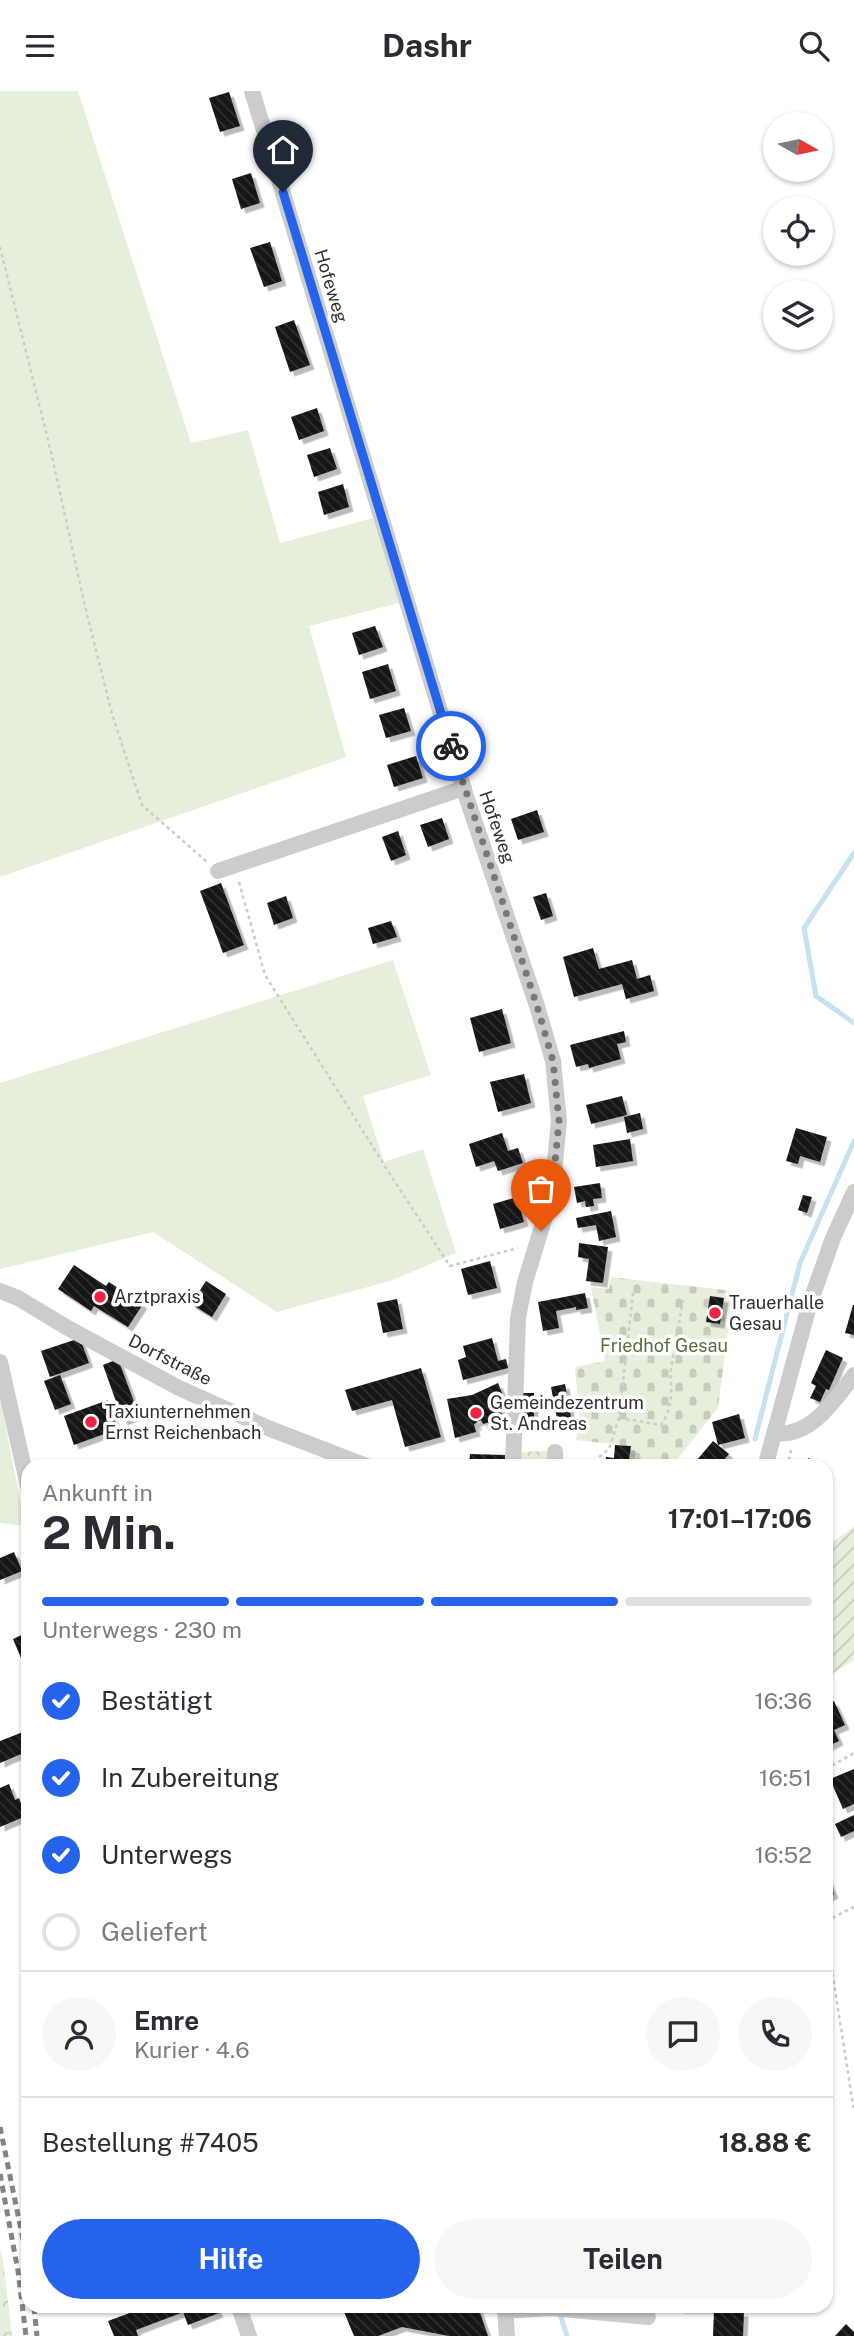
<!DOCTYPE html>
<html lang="de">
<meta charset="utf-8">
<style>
:root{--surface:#fff;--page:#f7f7f7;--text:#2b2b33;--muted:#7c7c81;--line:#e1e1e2;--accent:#2563eb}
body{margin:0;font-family:"Public Sans",sans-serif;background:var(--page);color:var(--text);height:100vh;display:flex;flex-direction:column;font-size:26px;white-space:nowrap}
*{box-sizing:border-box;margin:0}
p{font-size:23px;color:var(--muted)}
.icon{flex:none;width:38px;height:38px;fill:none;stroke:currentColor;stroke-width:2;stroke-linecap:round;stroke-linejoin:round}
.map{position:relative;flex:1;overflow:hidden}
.side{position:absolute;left:21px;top:1368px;width:812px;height:854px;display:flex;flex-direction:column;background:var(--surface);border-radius:21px;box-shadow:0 2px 5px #0004}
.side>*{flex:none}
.needle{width:46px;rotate:99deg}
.controls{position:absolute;left:763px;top:21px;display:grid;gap:14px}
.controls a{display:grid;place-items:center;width:70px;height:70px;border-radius:50%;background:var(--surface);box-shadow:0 2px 5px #0004;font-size:35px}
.pin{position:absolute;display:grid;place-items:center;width:60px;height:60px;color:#fff;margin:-72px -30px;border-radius:50% 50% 50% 0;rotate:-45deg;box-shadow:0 0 7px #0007}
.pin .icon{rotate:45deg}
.courier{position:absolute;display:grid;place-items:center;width:70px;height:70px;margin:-35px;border:5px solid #2563eb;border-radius:50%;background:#fff;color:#222;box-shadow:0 2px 9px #0007}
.headline em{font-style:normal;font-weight:700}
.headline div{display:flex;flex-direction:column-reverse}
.headline{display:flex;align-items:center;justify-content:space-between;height:119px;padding:0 21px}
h1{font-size:46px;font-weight:700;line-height:52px}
.bar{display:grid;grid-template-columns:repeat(4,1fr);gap:10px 7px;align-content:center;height:84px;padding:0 21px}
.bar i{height:9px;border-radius:5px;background:var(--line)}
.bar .active{background:var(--accent)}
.bar p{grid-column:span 4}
.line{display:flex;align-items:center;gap:18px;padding:0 21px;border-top:2px solid var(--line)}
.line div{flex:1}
.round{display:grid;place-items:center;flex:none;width:74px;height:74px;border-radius:37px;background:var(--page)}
ol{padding:0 21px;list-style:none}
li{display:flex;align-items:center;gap:21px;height:77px}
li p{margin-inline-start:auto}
li .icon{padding:7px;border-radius:50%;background:var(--accent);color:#fff;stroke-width:4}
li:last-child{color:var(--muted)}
li i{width:38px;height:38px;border:4px solid var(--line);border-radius:50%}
.cta{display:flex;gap:14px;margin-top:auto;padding:14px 21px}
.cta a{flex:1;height:80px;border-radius:42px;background:var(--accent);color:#fff;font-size:28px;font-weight:700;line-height:80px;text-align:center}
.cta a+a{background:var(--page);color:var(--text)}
header{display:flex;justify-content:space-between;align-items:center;height:91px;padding:0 21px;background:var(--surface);font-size:32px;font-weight:700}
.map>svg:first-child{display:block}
.grass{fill:#e6eedc}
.forest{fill:url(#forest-crowns)}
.cemetery{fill:url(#cemetery-stones)}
.garden{fill:url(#garden-furrows)}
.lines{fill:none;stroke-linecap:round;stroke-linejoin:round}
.stream{stroke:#c6e2ef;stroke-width:5}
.building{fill:url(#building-back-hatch);filter:url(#shadow)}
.path{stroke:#ccc;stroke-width:2.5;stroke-dasharray:3.5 3.5;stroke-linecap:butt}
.minor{stroke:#ccc;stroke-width:16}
.rail{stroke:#848484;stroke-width:5;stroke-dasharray:7 5;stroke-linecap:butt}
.done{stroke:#787878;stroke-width:7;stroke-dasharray:0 12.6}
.route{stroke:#2563eb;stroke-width:9}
.poi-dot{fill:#f5223f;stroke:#fff;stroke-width:2.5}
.labels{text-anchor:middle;stroke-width:7;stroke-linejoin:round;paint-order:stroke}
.street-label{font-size:18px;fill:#2f2f2f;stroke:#fff}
.poi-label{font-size:18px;fill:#2f2f2f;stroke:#fff;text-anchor:start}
.park-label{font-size:18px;fill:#556f38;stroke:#fff}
</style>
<header><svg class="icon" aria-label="menu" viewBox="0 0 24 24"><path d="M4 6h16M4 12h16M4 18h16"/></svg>Dashr<svg class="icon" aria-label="search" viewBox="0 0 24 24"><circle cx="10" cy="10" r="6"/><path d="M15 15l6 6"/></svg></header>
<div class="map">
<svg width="854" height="2245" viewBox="0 0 854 2245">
<defs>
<pattern id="forest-crowns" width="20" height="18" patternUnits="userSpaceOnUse" patternTransform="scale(1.75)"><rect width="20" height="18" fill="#e6eedc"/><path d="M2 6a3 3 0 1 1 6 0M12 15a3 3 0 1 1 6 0" fill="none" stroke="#c6ccbd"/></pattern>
<pattern id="cemetery-stones" width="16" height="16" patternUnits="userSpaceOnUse" patternTransform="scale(1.75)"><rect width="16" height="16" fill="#e6eedc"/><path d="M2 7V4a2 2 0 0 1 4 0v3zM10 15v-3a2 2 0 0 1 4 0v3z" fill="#c6ccbd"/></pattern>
<pattern id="garden-furrows" width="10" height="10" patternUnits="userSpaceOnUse" patternTransform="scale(1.75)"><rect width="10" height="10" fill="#e6eedc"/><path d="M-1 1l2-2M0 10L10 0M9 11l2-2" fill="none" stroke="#c6ccbd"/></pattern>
<pattern id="building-back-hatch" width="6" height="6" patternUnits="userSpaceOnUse" patternTransform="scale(1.75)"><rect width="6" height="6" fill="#161616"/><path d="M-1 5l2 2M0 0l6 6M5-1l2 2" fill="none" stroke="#303030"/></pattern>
<filter id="shadow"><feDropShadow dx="4.5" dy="4.5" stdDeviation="0" flood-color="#0004"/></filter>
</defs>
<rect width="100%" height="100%" fill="#fff"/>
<!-- grass -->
<g class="grass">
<polygon points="0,0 78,0 191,352 248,339 280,452 373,427 399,512 309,535 346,666 0,786"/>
<polygon points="393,869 431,984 363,1005 384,1071 423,1058 456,1162 393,1189 277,1221 153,1141 0,1178 0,992"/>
<polygon points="0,1305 25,1435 0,1432"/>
</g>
<!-- forest -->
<g class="forest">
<polygon points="550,1360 550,1375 520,1376 520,1361"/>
<polygon points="0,2158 3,2169 12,2245 0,2245"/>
</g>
<!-- cemetery -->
<polygon class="cemetery" points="611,1186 733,1200 718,1317 676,1370 675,1375 636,1375 637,1370 629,1369 631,1355 575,1349 580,1337 575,1276 605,1270 591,1196 609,1198"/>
<!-- garden -->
<polygon class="garden" points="854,1436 854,1569 830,1584 826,1578 826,1455"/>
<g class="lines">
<!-- stream -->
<g class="stream">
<polyline points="854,762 804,837 816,905 854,932"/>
<polyline points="755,1348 800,1172 854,1050"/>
<polyline points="561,2226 567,2245"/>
</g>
</g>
<!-- building -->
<g class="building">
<polygon points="229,1 240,35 220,41 209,7"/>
<polygon points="251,82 260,112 241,118 232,88"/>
<polygon points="270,151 282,190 264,196 250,157"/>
<polygon points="294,229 310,274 290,281 275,236"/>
<polygon points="317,317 324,340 299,349 291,326"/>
<polygon points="330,357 337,378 314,386 307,364"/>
<polygon points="343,393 349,416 324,424 318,401"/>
<polygon points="375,535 383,556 359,564 352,542"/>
<polygon points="388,573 396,600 370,608 362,581"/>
<polygon points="404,617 411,640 386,647 379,624"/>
<polygon points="416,665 423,687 394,696 387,674"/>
<polygon points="537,719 544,741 518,749 511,728"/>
<polygon points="442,727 449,748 428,756 420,734"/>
<polygon points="398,740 406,764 391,770 382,746"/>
<polygon points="221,792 244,854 223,862 200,800"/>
<polygon points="546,802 553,825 541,829 533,806"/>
<polygon points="286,805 293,827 274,834 267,812"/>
<polygon points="391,830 397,846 373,853 368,837"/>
<polygon points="593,857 599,878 632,869 637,888 650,884 654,900 626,908 622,893 574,906 563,866"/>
<polygon points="502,918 511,952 479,961 470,927"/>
<polygon points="624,940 626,951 617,953 621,968 589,977 588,973 576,976 570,954"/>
<polygon points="524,983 531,1012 498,1021 490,991"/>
<polygon points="622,1005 627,1024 591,1033 586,1014"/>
<polygon points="640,1022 643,1038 627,1042 624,1026"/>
<polygon points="796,1037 827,1046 820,1071 800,1065 798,1073 786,1070"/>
<polygon points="502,1042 508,1060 518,1057 523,1072 498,1080 494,1070 476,1076 469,1053"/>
<polygon points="630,1048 633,1070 596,1076 593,1054"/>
<polygon points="600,1092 602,1107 593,1108 594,1115 586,1116 585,1110 577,1112 574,1096"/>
<polygon points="803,1104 812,1106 807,1122 798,1119"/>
<polygon points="517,1106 524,1131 500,1138 493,1113"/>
<polygon points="611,1120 616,1146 599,1150 596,1134 578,1137 576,1127"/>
<polygon points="579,1152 608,1156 603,1192 586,1190 589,1168 578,1166"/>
<polygon points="490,1170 497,1197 468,1204 461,1178"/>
<polygon points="74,1174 106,1195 109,1191 143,1213 128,1236 94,1215 91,1220 58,1198"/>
<polygon points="206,1190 226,1203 212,1226 191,1213"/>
<polygon points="585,1202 588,1217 576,1219 576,1216 556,1220 559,1237 543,1240 538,1211"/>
<polygon points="710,1205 724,1207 720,1233 706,1231"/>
<polygon points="397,1208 403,1238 383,1242 377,1212"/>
<polygon points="853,1214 854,1214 854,1244 845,1242"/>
<polygon points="80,1247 89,1272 50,1286 41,1260"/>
<polygon points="492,1247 498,1270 506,1268 508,1277 463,1289 458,1269 466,1266 463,1255"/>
<polygon points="826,1259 843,1267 829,1299 826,1298 820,1311 810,1307 816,1295 811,1292"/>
<polygon points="118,1268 139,1324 123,1330 103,1274"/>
<polygon points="421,1277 441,1346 405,1356 392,1309 352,1320 345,1299"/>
<polygon points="60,1284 71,1313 55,1319 44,1290"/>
<polygon points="498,1292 507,1314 500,1317 503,1327 483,1333 481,1329 474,1333 476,1341 455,1347 447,1308 472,1304"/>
<polygon points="565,1293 571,1326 557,1328 551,1296"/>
<rect x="522" y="1302" width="12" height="29"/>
<polygon points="108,1309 118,1338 74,1354 64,1325"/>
<polygon points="739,1323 745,1347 718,1354 712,1331"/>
<polygon points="713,1350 729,1363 724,1369 732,1376 691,1376"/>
<polygon points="615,1354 631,1355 629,1369 637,1370 636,1376 605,1376 606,1366 614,1367"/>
<polygon points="470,1363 505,1364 505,1376 469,1374"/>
<polygon points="809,1367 817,1376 799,1376"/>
<polygon points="14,1461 22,1480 0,1489 0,1467"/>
<polygon points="28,1541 28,1564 21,1567 13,1548"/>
<polygon points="834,1610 845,1634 834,1639 839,1650 826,1656 826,1613"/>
<polygon points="23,1641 28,1654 28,1660 0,1672 0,1650"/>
<polygon points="854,1678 854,1713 843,1718 830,1688"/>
<polygon points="9,1693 15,1709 19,1707 26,1725 0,1736 0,1697"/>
<polygon points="854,1724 854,1740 841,1746 835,1733"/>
<polygon points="829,1790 834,1803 826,1807 826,1791"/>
<polygon points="146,2216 178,2216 181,2222 136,2239 138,2245 114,2245 108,2230"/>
<polygon points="181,2216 216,2216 219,2222 188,2234"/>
<polygon points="342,2216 478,2216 488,2245 449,2245 402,2236 378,2245 354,2245"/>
<rect x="680" y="2216" width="31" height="2"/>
<polygon points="714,2220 744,2221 743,2245 713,2245"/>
<polygon points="846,2233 854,2241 854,2245 835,2245"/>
</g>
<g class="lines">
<!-- path -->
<g class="path">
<polyline points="0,156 51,361 85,515 112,623 142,714 207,771"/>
<polyline points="239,791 265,884 395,1091 450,1175 518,1157"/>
<path d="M 619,1327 L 661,1334 C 671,1320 673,1301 670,1284 L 683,1209"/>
<polyline points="478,1330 481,1341"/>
<polyline points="599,1366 609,1358 619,1327 633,1202"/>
<polyline points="787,1376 791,1359"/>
<polyline points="826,1678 854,1662"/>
<polyline points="826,1830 854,1816"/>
<polyline points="826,1841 854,2020"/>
</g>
<!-- minor -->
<g class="minor">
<polyline points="252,0 465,702 537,915 553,970 559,1030 552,1103 525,1191 518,1227 513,1376"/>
<polyline points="218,780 464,697"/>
<polyline points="0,1200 18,1207 66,1236 179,1297 268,1337 369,1376"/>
<polyline points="0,1271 28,1395"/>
<path d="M 775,1342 C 810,1347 835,1309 854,1284"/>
<polyline points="555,1361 555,1376"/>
<polyline points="765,1376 809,1215 833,1147 854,1101"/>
<polyline points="239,2216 249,2245"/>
<polyline points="505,2216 507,2245"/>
<polyline points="505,2220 552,2217 648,2226"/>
</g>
<!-- rail -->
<g class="rail">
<polyline points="0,2036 28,2173"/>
<polyline points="0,2083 18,2180 26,2245"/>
<polyline points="34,2216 37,2245"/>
</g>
</g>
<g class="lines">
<!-- done -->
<polyline class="done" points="451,655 537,915 553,970 559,1030 552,1103 541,1140"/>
<!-- route -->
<polyline class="route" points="283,101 451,655"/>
</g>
<!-- markers -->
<g class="poi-dot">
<circle cx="100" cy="1206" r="7"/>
<circle cx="715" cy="1222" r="7"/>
<circle cx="476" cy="1322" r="7"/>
<circle cx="91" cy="1331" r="7"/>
</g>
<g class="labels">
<!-- street labels -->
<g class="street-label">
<text transform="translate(331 195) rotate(73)" y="6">Hofeweg</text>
<text transform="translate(497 736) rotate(71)" y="6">Hofeweg</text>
<text transform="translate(170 1269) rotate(27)" y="6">Dorfstraße</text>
</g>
<!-- poi labels -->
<g class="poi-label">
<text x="114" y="1212">Arztpraxis</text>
<text x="729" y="1218">Trauerhalle<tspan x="729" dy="21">Gesau</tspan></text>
<text x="490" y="1318">Gemeindezentrum<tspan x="490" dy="21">St. Andreas</tspan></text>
<text x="105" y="1327">Taxiunternehmen<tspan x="105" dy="21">Ernst Reichenbach</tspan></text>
</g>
<!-- park labels -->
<g class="park-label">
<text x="664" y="1261">Friedhof Gesau</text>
</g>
</g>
</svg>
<div class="controls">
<a><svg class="needle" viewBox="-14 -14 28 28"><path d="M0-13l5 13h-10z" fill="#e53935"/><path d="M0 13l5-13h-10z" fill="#7c7c81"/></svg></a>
<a><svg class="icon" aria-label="locate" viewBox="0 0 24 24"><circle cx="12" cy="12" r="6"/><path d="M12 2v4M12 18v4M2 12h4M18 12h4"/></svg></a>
<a><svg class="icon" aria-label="layers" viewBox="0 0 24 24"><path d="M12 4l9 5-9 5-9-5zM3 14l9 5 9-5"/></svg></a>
</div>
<div class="pin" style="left:541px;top:1140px;background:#ea580c"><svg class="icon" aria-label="bag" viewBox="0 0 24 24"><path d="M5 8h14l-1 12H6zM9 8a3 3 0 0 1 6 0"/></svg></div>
<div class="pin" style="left:283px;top:101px;background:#1f2937"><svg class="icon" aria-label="home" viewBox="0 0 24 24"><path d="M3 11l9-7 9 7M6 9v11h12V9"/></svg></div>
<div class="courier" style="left:451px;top:655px"><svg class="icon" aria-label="bike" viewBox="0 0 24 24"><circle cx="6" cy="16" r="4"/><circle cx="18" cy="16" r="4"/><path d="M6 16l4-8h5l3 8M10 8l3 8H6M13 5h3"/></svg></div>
<section class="side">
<div class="headline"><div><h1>2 Min.</h1><p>Ankunft in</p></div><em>17:01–17:06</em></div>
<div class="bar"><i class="active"></i><i class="active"></i><i class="active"></i><i></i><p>Unterwegs · 230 m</p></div>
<ol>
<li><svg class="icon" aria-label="check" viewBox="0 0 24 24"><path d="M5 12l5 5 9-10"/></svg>Bestätigt<p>16:36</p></li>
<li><svg class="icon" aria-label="check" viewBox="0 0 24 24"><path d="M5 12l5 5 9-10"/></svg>In Zubereitung<p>16:51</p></li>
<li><svg class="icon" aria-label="check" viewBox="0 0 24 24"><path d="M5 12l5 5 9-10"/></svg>Unterwegs<p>16:52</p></li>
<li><i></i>Geliefert</li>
</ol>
<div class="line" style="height:126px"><a class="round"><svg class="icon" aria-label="person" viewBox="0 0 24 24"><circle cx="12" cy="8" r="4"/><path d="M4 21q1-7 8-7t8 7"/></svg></a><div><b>Emre</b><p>Kurier · 4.6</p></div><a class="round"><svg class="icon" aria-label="chat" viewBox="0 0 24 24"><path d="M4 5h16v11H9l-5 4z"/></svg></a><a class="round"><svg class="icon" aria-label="phone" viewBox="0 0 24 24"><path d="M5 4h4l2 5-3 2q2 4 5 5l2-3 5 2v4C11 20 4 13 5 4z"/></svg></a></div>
<div class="line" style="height:91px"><div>Bestellung #7405</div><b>18.88 €</b></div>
<div class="cta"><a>Hilfe</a><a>Teilen</a></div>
</section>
</div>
